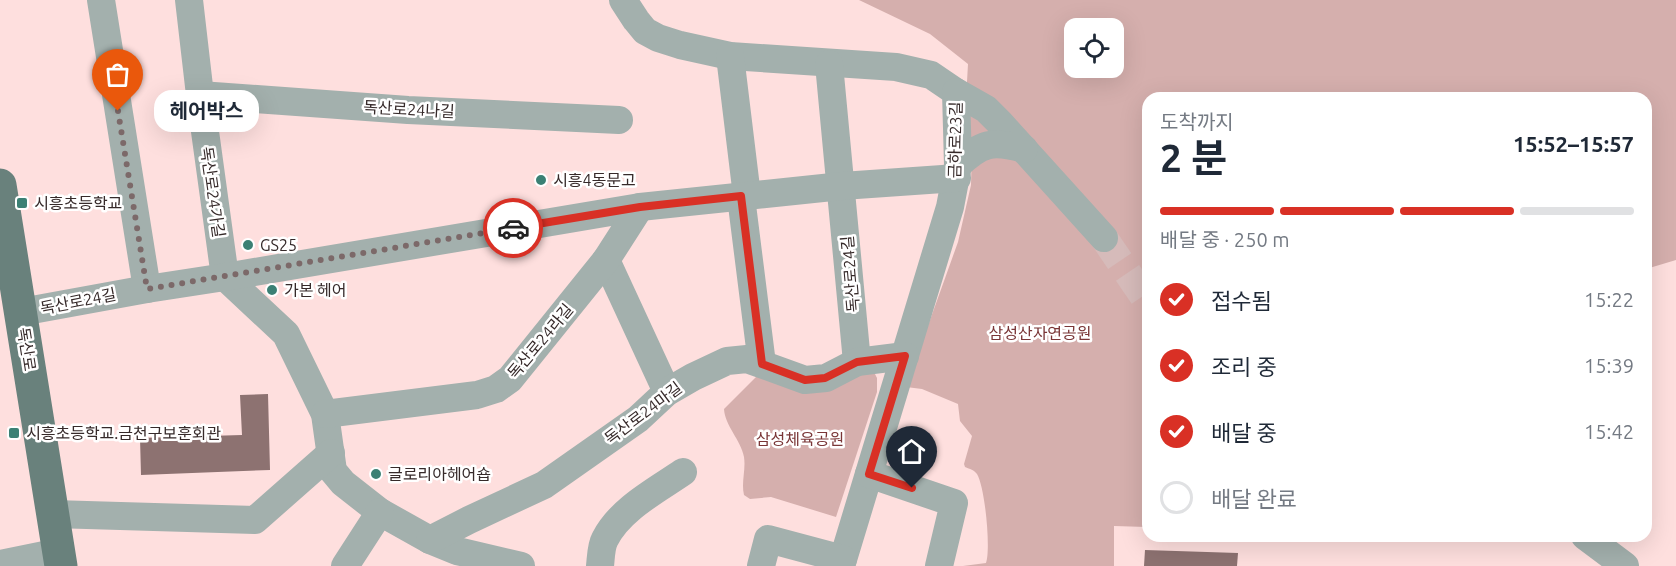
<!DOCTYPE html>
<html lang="ko">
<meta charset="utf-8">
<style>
:root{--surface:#fff;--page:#f6f6f7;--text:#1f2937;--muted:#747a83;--line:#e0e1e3;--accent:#d93025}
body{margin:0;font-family:Ubuntu,"Noto Sans KR",sans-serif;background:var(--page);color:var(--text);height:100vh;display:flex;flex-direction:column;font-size:22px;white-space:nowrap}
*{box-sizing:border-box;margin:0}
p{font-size:20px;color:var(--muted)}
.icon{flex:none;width:33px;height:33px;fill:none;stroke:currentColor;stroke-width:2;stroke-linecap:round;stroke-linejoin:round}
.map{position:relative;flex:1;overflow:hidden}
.side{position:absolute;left:1142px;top:92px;width:510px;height:450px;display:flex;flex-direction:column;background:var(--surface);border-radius:18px;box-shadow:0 6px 24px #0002}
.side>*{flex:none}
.fabs{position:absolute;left:1064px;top:18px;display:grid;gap:12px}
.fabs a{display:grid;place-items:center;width:60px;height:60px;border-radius:12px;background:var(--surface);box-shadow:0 6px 24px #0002;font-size:30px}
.pin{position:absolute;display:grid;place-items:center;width:51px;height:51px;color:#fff;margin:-62px -26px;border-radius:50% 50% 50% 0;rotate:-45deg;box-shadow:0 0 6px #0007}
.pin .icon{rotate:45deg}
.courier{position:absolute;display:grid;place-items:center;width:60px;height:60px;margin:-30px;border:4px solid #d93025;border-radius:50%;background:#fff;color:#222;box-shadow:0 2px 8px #0007}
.bubble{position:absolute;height:42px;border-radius:18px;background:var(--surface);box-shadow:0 6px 24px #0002;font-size:20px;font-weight:700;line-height:42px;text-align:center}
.summary em{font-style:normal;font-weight:700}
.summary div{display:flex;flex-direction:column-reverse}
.summary{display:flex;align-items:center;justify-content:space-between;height:102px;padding:0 18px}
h1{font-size:39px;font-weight:700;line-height:45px}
.bar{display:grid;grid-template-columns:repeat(4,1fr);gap:9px 6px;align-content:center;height:72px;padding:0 18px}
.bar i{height:8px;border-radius:4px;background:var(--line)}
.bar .selected{background:var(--accent)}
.bar p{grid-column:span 4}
ol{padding:0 18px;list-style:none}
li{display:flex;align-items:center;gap:18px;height:66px}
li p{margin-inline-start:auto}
li .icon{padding:6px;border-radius:50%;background:var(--accent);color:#fff;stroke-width:4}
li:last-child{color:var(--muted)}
li i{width:33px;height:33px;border:3px solid var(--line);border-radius:50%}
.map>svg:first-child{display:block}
.green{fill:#d5afad;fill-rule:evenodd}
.building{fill:#8d7271}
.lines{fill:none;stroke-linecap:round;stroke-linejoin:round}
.minor-tunnel{stroke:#d6bbba;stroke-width:28;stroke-dasharray:28 14;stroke-linecap:butt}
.minor{stroke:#a3b0ad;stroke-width:28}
.major{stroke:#69817c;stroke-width:33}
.done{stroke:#7c6969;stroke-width:6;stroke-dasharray:0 10.8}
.route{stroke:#d93025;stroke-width:8}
.poi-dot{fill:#3b8074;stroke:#fff;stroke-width:2}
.labels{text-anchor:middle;stroke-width:5;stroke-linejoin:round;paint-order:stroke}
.street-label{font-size:16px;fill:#362a2a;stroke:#fff}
.poi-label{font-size:16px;fill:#362a2a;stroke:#fff;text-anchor:start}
.park-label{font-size:16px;fill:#7a3637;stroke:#fff}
</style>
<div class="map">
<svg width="1676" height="566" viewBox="0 0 1676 566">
<rect width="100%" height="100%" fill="#fedfde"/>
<!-- green -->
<g class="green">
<path d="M 859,0 L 1676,0 L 1676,260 L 1646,269 L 1646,98 L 1148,98 L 1147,527 L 1114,526 L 1114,566 L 963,566 L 986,563 C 991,549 985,487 977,474 C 974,470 970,469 965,467 L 964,464 L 972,436 L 960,421 L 958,404 L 922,389 L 906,387 L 958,242 L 971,185 L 972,143 L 965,117 L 968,64 L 930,34 ZM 1074,28 L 1113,28 L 1113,68 L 1074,68 Z"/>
<path d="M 767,366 L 874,372 L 877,378 L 877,392 L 836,517 L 771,497 L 750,499 L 744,495 C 741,482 746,470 744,457 C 741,440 725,426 724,409 Z"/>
</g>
<!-- building -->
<g class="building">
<polygon points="268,394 270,470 141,475 140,438 242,435 240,395"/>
<polygon points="1145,550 1238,553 1237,566 1144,566"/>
</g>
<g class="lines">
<!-- minor-tunnel -->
<polyline class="minor-tunnel" points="1104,238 1148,303"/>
<!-- minor -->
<g class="minor">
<polyline points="101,0 147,289"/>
<polyline points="189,0 200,95 225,277 286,334 325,414 333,471 343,483 380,512 430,540 457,551 521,566"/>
<polyline points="623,0 636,20 645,31 658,38 680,45 730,56 896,67 931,75 956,92 958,165 950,207 841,566"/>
<polyline points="730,56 747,196"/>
<polyline points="829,64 857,362"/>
<polyline points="956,92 986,109 1000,123 1104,238"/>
<polyline points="200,95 408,110 619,120"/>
<path d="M 958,165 C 981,143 992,140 1024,149"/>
<polyline points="741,197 762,364"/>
<polyline points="606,260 667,392"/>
<polyline points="21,312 147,289 225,277 640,207 842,186 957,178"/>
<polyline points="325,414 477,395 496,389 510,379 606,260 640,207"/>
<polyline points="869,474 954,503 939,566"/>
<polyline points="53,514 255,520 331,453"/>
<polyline points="1585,536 1625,566"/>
<polyline points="430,540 469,520 544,485 638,419 667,392 693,377 727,361 747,359 805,380 826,378 857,362 905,356"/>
<polyline points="0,564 59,552"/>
<polyline points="345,566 380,512"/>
<path d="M 600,566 C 601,557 601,546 605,539 C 620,509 657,490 683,472"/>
<polyline points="761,566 768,539 843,559"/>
</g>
<!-- major -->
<polyline class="major" points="0,185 61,566"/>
</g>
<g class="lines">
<!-- done -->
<polyline class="done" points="118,111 147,289 513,228"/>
<!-- route -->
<polyline class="route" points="513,228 640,207 741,196 762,364 805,380 825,378 857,362 905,356 869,474 912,488"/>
</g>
<!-- markers -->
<g class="poi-dot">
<circle cx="541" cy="180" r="6"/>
<rect x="16" y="197" width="12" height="12" rx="3"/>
<circle cx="248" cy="245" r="6"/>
<circle cx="272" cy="290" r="6"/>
<rect x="8" y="427" width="12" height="12" rx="3"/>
<circle cx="376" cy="474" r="6"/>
</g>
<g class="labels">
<!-- street labels -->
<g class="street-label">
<text transform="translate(409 109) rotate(3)" y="6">독산로24나길</text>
<text transform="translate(955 140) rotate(-89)" y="6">금하로23길</text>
<text transform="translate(213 192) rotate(82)" y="6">독산로24가길</text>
<text transform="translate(850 274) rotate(-95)" y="6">독산로24길</text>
<text transform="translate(78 301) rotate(-11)" y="6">독산로24길</text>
<text transform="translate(540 341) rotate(-50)" y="6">독산로24라길</text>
<text transform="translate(27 349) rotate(81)" y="6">독산로</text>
<text transform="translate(643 413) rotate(-37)" y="6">독산로24마길</text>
</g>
<!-- poi labels -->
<g class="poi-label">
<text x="553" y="186">시흥4동문고</text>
<text x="34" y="209">시흥초등학교</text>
<text x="260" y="251">GS25</text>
<text x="284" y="296">가본 헤어</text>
<text x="26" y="439">시흥초등학교.금천구보훈회관</text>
<text x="388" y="480">글로리아헤어숍</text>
</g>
<!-- park labels -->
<g class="park-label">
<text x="1040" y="339">삼성산자연공원</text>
<text x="800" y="445">삼성체육공원</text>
</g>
</g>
</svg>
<div class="fabs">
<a><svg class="icon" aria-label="locate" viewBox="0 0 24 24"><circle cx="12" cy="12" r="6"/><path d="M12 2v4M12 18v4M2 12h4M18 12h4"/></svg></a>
</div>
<div class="pin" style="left:118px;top:111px;background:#ea580c"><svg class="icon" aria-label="bag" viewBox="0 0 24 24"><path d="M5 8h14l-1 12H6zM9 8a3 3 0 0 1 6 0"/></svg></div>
<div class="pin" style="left:912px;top:488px;background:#1f2937"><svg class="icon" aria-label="home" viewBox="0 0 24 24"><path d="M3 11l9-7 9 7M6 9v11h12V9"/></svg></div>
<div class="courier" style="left:513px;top:228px"><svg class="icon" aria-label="car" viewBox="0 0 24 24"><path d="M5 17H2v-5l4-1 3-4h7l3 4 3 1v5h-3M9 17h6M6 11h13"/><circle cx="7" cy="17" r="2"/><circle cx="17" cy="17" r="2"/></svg></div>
<div class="bubble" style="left:154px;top:90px;width:105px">헤어박스</div>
<section class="side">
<div class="summary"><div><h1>2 분</h1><p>도착까지</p></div><em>15:52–15:57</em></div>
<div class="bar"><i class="selected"></i><i class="selected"></i><i class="selected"></i><i></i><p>배달 중 · 250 m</p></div>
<ol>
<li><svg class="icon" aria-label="check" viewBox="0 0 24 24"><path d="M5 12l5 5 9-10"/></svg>접수됨<p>15:22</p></li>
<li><svg class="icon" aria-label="check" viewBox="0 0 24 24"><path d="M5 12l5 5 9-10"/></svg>조리 중<p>15:39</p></li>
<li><svg class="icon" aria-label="check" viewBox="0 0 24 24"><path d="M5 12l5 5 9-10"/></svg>배달 중<p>15:42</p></li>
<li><i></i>배달 완료</li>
</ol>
</section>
</div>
